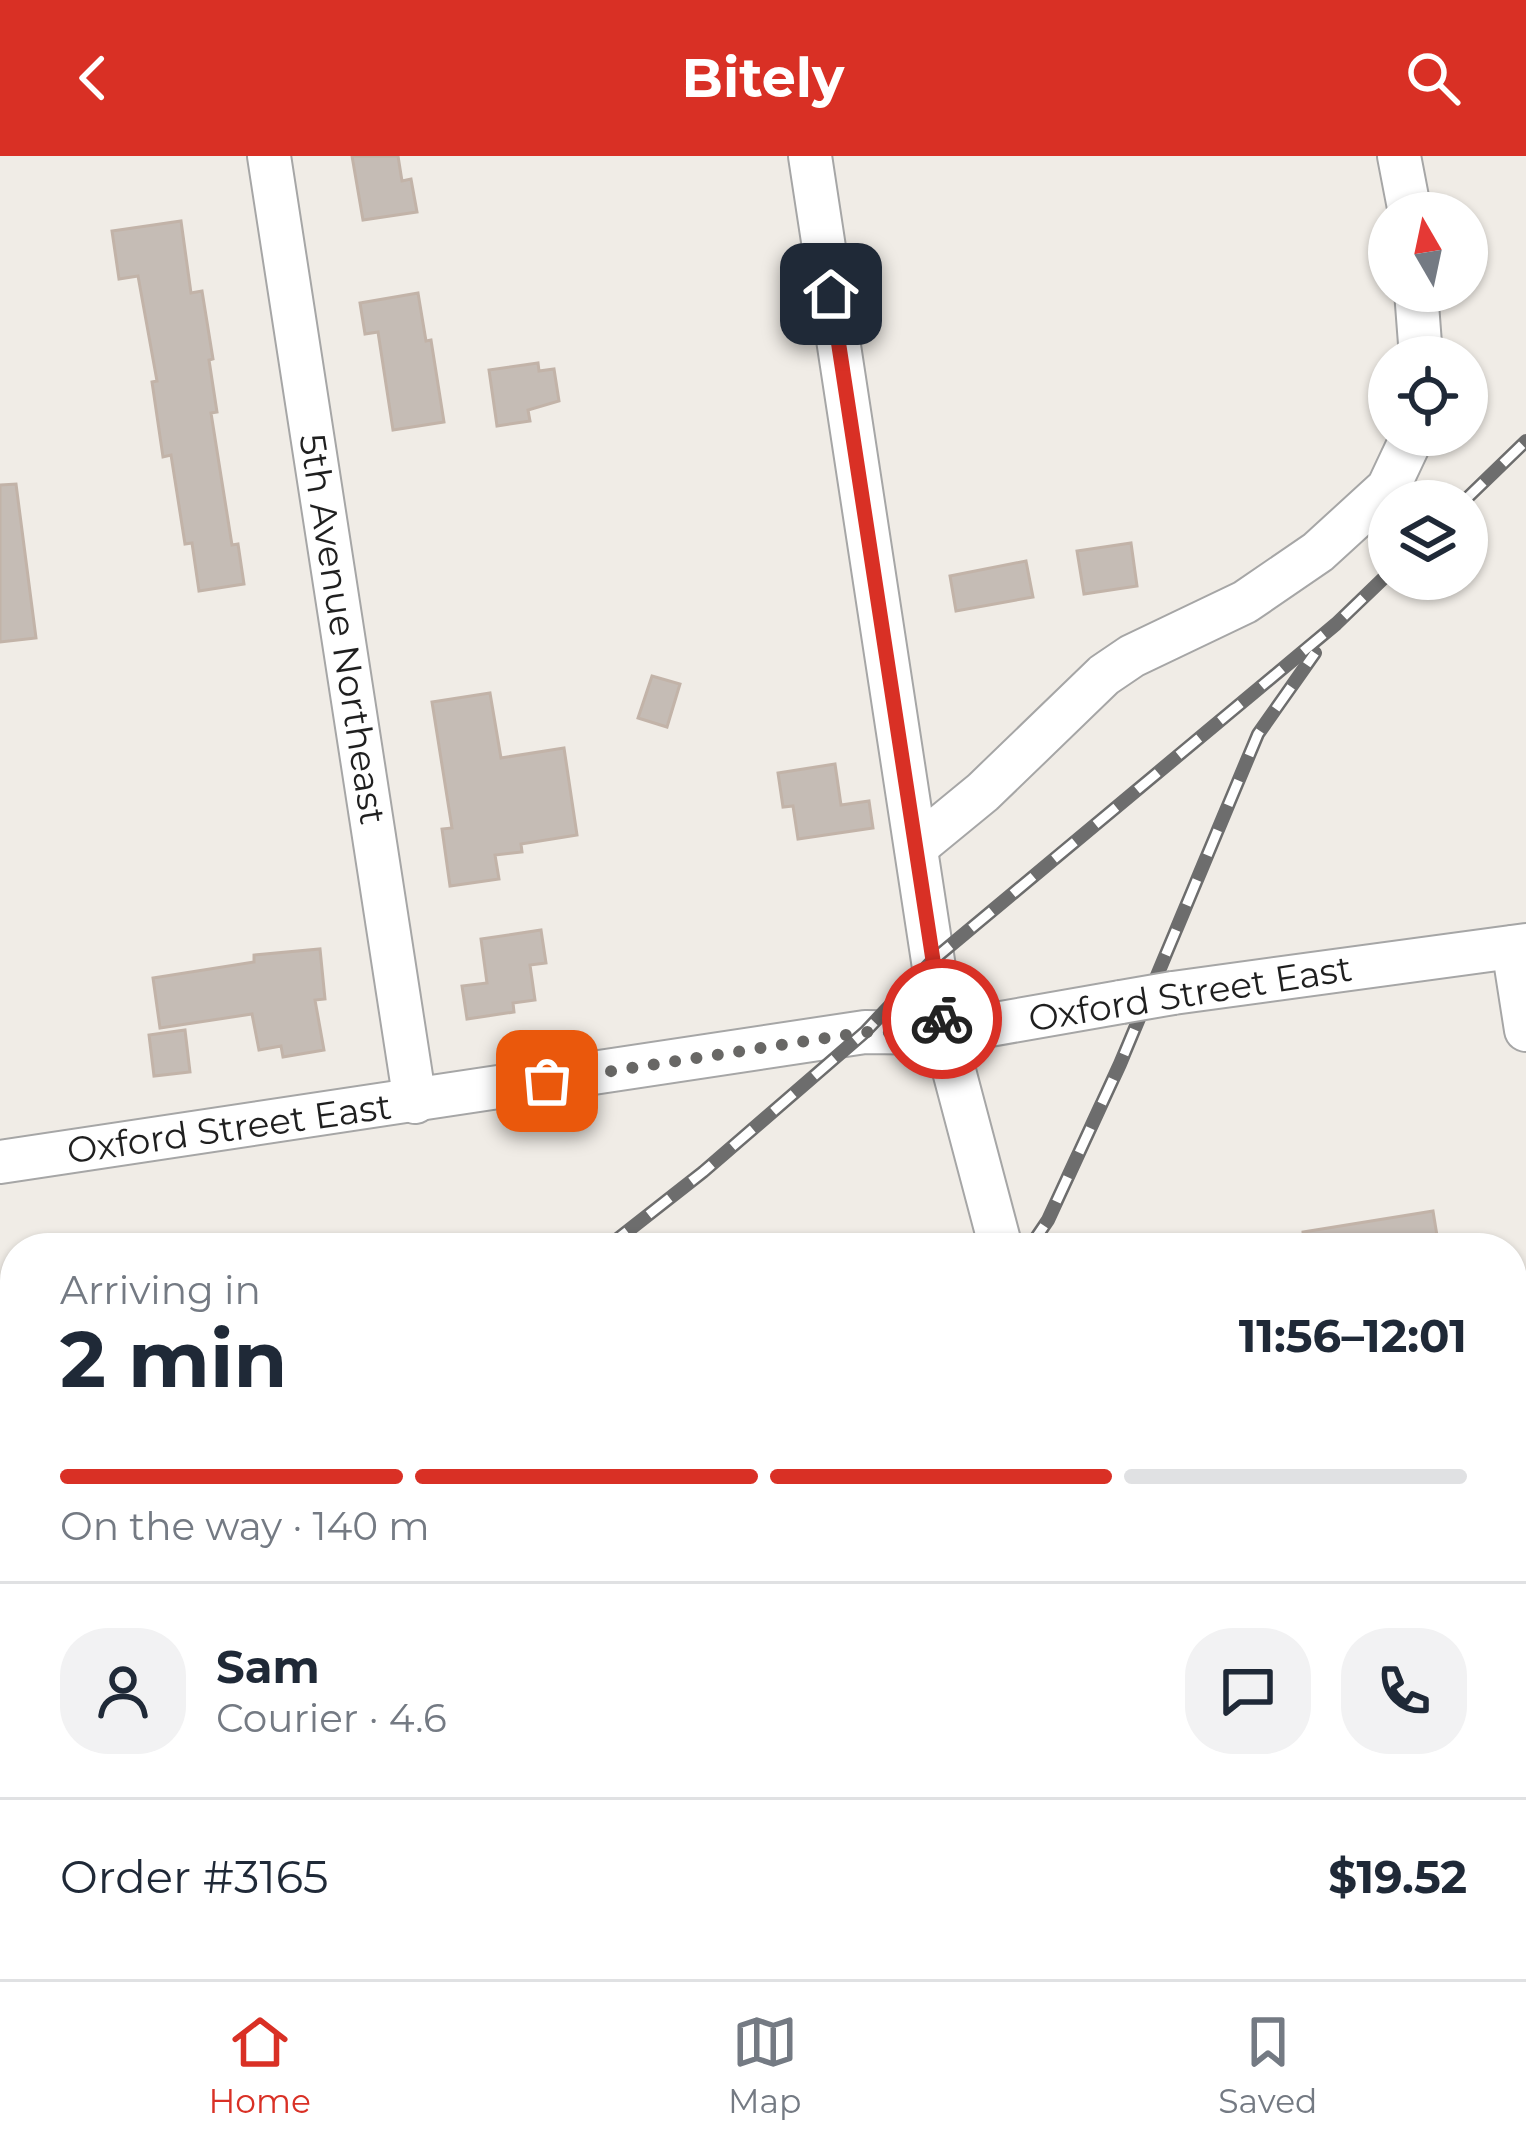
<!DOCTYPE html>
<meta charset="utf-8">
<style>
:root{--surface:#fff;--page:#f2f2f3;--text:#1f2937;--muted:#747a83;--line:#e0e1e3;--accent:#d93025}
body{margin:0;font-family:Montserrat,sans-serif;background:var(--page);color:var(--text);height:100vh;display:flex;flex-direction:column;font-size:45px;white-space:nowrap}
*{box-sizing:border-box;margin:0}
p{font-size:39px;color:var(--muted)}
.icon{flex:none;width:66px;height:66px;fill:none;stroke:currentColor;stroke-width:2;stroke-linecap:round;stroke-linejoin:round}
.map{position:relative;flex:1;overflow:hidden}
.sheet{position:absolute;left:0px;top:1077px;width:1527px;height:747px;display:flex;flex-direction:column;background:var(--surface);border-radius:48px 48px 0 0;box-shadow:0 3px 9px #0004}
.sheet>*{flex:none}
.needle{width:78px;rotate:351deg}
.fabs{position:absolute;left:1368px;top:36px;display:grid;gap:24px}
.fabs a{display:grid;place-items:center;width:120px;height:120px;border-radius:50%;background:var(--surface);box-shadow:0 3px 9px #0004;font-size:60px}
.pin{position:absolute;display:grid;place-items:center;width:102px;height:102px;color:#fff;margin:-51px;border-radius:24px;box-shadow:0 6px 18px #0006}
.courier{position:absolute;display:grid;place-items:center;width:120px;height:120px;margin:-60px;border:9px solid #d93025;border-radius:50%;background:#fff;color:#222;box-shadow:0 3px 15px #0007}
.head em{font-style:normal;font-weight:700}
.head div{display:flex;flex-direction:column-reverse}
.head{display:flex;align-items:center;justify-content:space-between;height:204px;padding:0 60px}
h1{font-size:78px;font-weight:700;line-height:90px}
.bar{display:grid;grid-template-columns:repeat(4,1fr);gap:18px 12px;align-content:center;height:144px;padding:0 60px}
.bar i{height:15px;border-radius:9px;background:var(--line)}
.bar .selected{background:var(--accent)}
.bar p{grid-column:span 4}
.line{display:flex;align-items:center;gap:30px;padding:0 60px;border-top:3px solid var(--line)}
.line div{flex:1}
.round{display:grid;place-items:center;flex:none;width:126px;height:126px;border-radius:48px;background:var(--page)}
header{display:flex;justify-content:space-between;align-items:center;height:156px;padding:0 60px;background:var(--accent);color:#fff;font-size:54px;font-weight:700}
.tabs{display:flex;justify-content:space-around;align-items:center;height:168px;border-top:3px solid var(--line);background:var(--surface);font-size:33px;color:var(--muted)}
.tabs a{display:grid;justify-items:center;gap:6px}
.tabs .selected{color:var(--accent)}
.map>svg:first-child{display:block}
.building{fill:#c5bcb5;stroke:#c2b3a8;stroke-width:3}
.lines{fill:none;stroke-linecap:round;stroke-linejoin:round}
.street-casing{stroke:#a6a6a6;stroke-width:46}
.street{stroke:#fff;stroke-width:42}
.rail-casing{stroke:#6d6d6d;stroke-width:14}
.rail{stroke:#fff;stroke-width:9;stroke-dasharray:27;stroke-linecap:butt}
.street-bridge-casing{stroke:#a6a6a6;stroke-width:46;stroke-linecap:butt}
.street-bridge{stroke:#fff;stroke-width:42}
.done{stroke:#686765;stroke-width:12;stroke-dasharray:0 21.6}
.route{stroke:#d93025;stroke-width:15}
.labels{text-anchor:middle;stroke-width:9;stroke-linejoin:round;paint-order:stroke}
.street-label{font-size:36px;fill:#1f1f1f;stroke:#fff}
</style>
<header><svg class="icon" aria-label="back" viewBox="0 0 24 24"><path d="M15 5l-7 7 7 7"/></svg>Bitely<svg class="icon" aria-label="search" viewBox="0 0 24 24"><circle cx="10" cy="10" r="6"/><path d="M15 15l6 6"/></svg></header>
<div class="map">
<svg width="1526" height="1823" viewBox="0 0 1526 1823">
<rect width="100%" height="100%" fill="#f0ece6"/>
<!-- building -->
<g class="building">
<polygon points="352,0 398,0 402,25 411,23 417,56 363,64"/>
<polygon points="181,65 191,137 202,135 213,203 209,204 217,256 211,257 232,389 238,388 244,428 199,435 192,387 185,388 171,299 163,301 152,226 157,225 138,120 119,123 112,75"/>
<polygon points="418,137 426,185 431,184 444,266 393,274 378,176 365,178 360,147"/>
<polygon points="538,207 539,215 554,213 559,245 528,254 530,265 497,270 489,214"/>
<polygon points="16,328 36,482 0,486 0,329"/>
<polygon points="1131,387 1137,430 1084,438 1077,395"/>
<polygon points="1026,405 1033,441 956,455 950,420"/>
<polygon points="652,520 680,528 667,571 638,562"/>
<polygon points="490,537 501,602 564,592 577,679 521,688 522,696 495,699 499,723 450,730 442,673 452,672 432,546"/>
<polygon points="835,608 841,649 869,645 873,672 798,683 793,650 783,651 778,617"/>
<polygon points="541,774 546,807 530,809 535,844 513,847 514,856 467,863 462,830 487,827 481,783"/>
<polygon points="320,793 325,843 315,844 324,894 283,901 281,890 259,894 252,858 160,872 153,822 254,806 254,799"/>
<polygon points="185,874 190,916 154,920 149,879"/>
<polygon points="1433,1055 1439,1092 1304,1092 1303,1076"/>
</g>
<g class="lines">
<defs>
<g id="street">
<polyline points="269,0 415,946"/>
<polyline points="810,0 944,877 1001,1092"/>
<polyline points="1399,0 1410,57"/>
<polyline points="1416,135 1421,201"/>
<polyline points="916,691 983,636 1104,519 1132,500 1245,446 1318,396 1388,332 1413,279"/>
<polyline points="1513,791 1526,874"/>
<polyline points="1173,837 1526,789"/>
<polyline points="0,1006 865,876 944,877 1121,846"/>
<polyline points="1125,1809 1128,1823"/>
</g>
</defs>
<!-- street casing -->
<use href="#street" class="street-casing"/>
<!-- street -->
<use href="#street" class="street"/>
<defs>
<g id="rail">
<polyline points="1464,345 1526,285"/>
<polyline points="606,1092 703,1016 865,876 933,804 1336,468 1389,417"/>
<polyline points="1029,1092 1048,1064 1120,908 1258,578 1315,497"/>
<polyline points="0,1710 15,1692"/>
<polyline points="332,1823 347,1809"/>
<polyline points="372,1823 386,1809"/>
</g>
</defs>
<!-- rail casing -->
<use href="#rail" class="rail-casing"/>
<!-- rail -->
<use href="#rail" class="rail"/>
<defs>
<polyline id="street-bridge" points="1121,846 1173,837"/>
</defs>
<!-- street-bridge casing -->
<use href="#street-bridge" class="street-bridge-casing"/>
<!-- street-bridge -->
<use href="#street-bridge" class="street-bridge"/>
</g>
<g class="lines">
<!-- done -->
<polyline class="done" points="547,925 865,876 944,877 942,863"/>
<!-- route -->
<polyline class="route" points="831,138 942,863"/>
</g>
<g class="labels">
<!-- street labels -->
<g class="street-label">
<text transform="translate(343 473) rotate(81)" y="13">5th Avenue Northeast</text>
<text transform="translate(1190 837) rotate(-9)" y="13">Oxford Street East</text>
<text transform="translate(229 972) rotate(-8)" y="13">Oxford Street East</text>
</g>
</g>
</svg>
<div class="fabs">
<a><svg class="needle" viewBox="-14 -14 28 28"><path d="M0-13l5 13h-10z" fill="#e53935"/><path d="M0 13l5-13h-10z" fill="#747a83"/></svg></a>
<a><svg class="icon" aria-label="locate" viewBox="0 0 24 24"><circle cx="12" cy="12" r="6"/><path d="M12 2v4M12 18v4M2 12h4M18 12h4"/></svg></a>
<a><svg class="icon" aria-label="layers" viewBox="0 0 24 24"><path d="M12 4l9 5-9 5-9-5zM3 14l9 5 9-5"/></svg></a>
</div>
<div class="pin" style="left:547px;top:925px;background:#ea580c"><svg class="icon" aria-label="bag" viewBox="0 0 24 24"><path d="M5 8h14l-1 12H6zM9 8a3 3 0 0 1 6 0"/></svg></div>
<div class="pin" style="left:831px;top:138px;background:#1f2937"><svg class="icon" aria-label="home" viewBox="0 0 24 24"><path d="M3 11l9-7 9 7M6 9v11h12V9"/></svg></div>
<div class="courier" style="left:942px;top:863px"><svg class="icon" aria-label="bike" viewBox="0 0 24 24"><circle cx="6" cy="16" r="4"/><circle cx="18" cy="16" r="4"/><path d="M6 16l4-8h5l3 8M10 8l3 8H6M13 5h3"/></svg></div>
<section class="sheet">
<div class="head"><div><h1>2 min</h1><p>Arriving in</p></div><em>11:56–12:01</em></div>
<div class="bar"><i class="selected"></i><i class="selected"></i><i class="selected"></i><i></i><p>On the way · 140 m</p></div>
<div class="line" style="height:216px"><a class="round"><svg class="icon" aria-label="person" viewBox="0 0 24 24"><circle cx="12" cy="8" r="4"/><path d="M4 21q1-7 8-7t8 7"/></svg></a><div><b>Sam</b><p>Courier · 4.6</p></div><a class="round"><svg class="icon" aria-label="chat" viewBox="0 0 24 24"><path d="M4 5h16v11H9l-5 4z"/></svg></a><a class="round"><svg class="icon" aria-label="phone" viewBox="0 0 24 24"><path d="M5 4h4l2 5-3 2q2 4 5 5l2-3 5 2v4C11 20 4 13 5 4z"/></svg></a></div>
<div class="line" style="height:156px"><div>Order #3165</div><b>$19.52</b></div>
</section>
</div>
<nav class="tabs">
<a class="selected"><svg class="icon" aria-label="home" viewBox="0 0 24 24"><path d="M3 11l9-7 9 7M6 9v11h12V9"/></svg>Home</a>
<a><svg class="icon" aria-label="map" viewBox="0 0 24 24"><path d="M3 6l6-2 6 2 6-2v14l-6 2-6-2-6 2zM9 4v14M15 6v14"/></svg>Map</a>
<a><svg class="icon" aria-label="saved" viewBox="0 0 24 24"><path d="M7 4h10v16l-5-4-5 4z"/></svg>Saved</a>
</nav>
